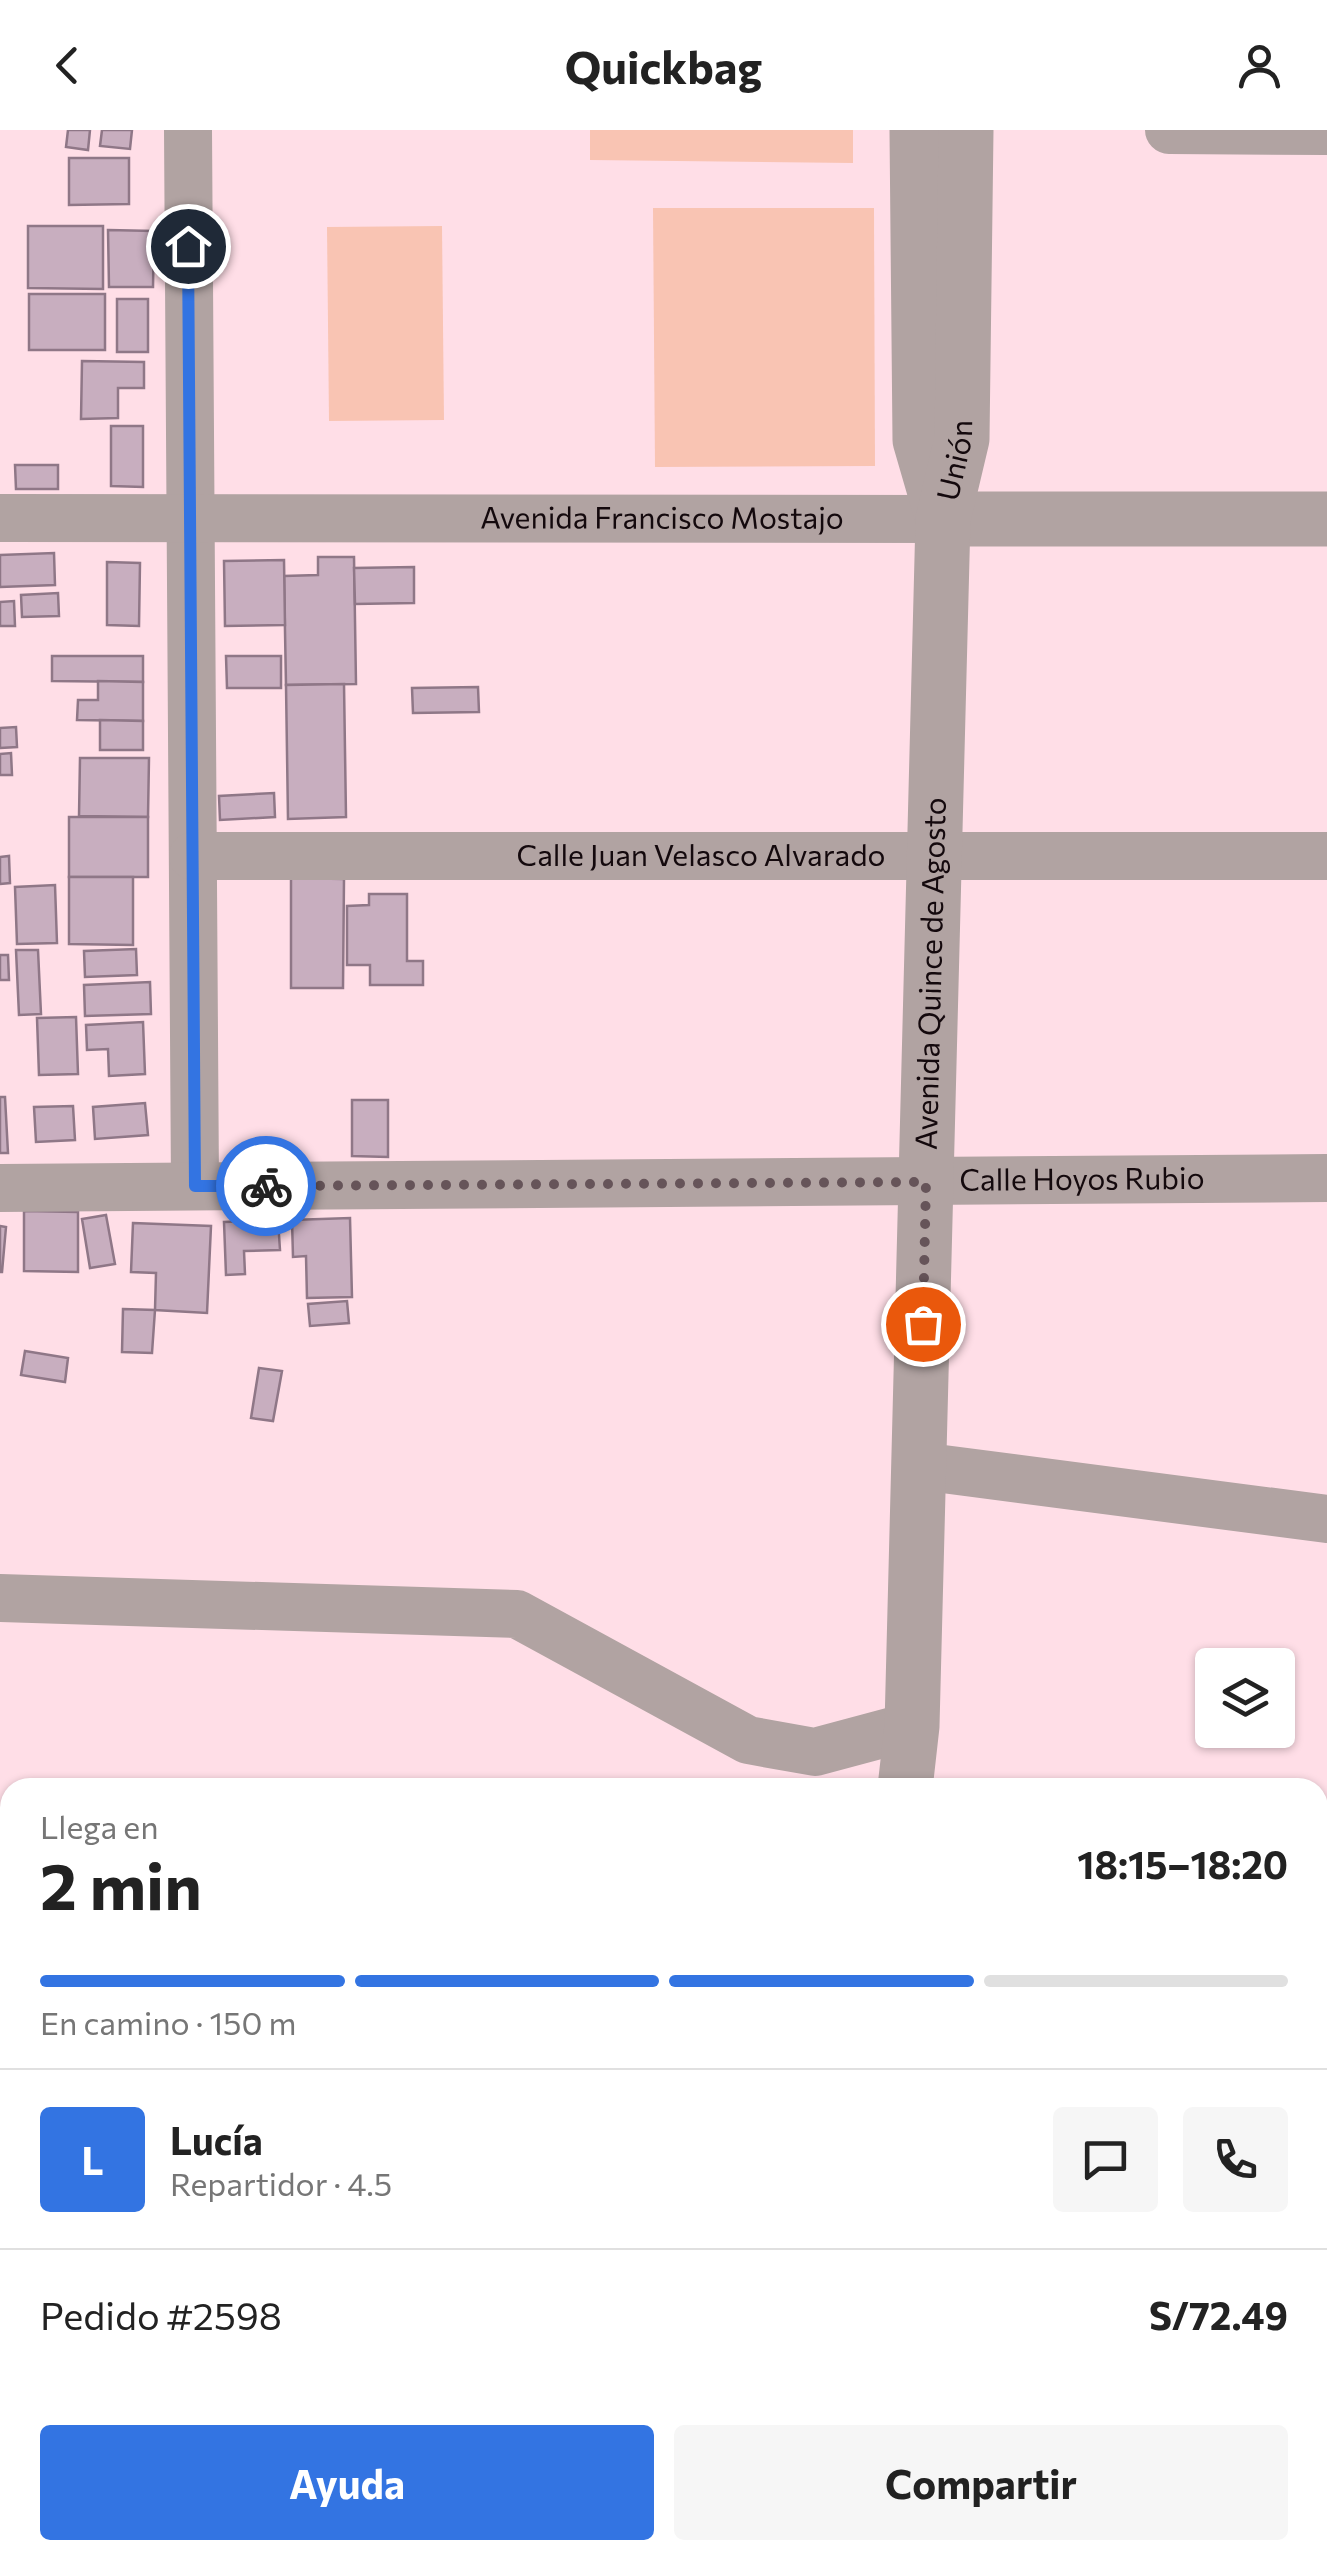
<!DOCTYPE html>
<html lang="es">
<meta charset="utf-8">
<style>
:root{--surface:#fff;--page:#f6f6f6;--text:#222;--muted:#767676;--line:#e0e0e0;--accent:#3374e2}
body{margin:0;font-family:Commissioner,sans-serif;background:var(--page);color:var(--text);height:100vh;display:flex;flex-direction:column;font-size:38px;white-space:nowrap}
*{box-sizing:border-box;margin:0}
p{font-size:32px;color:var(--muted)}
.icon{flex:none;width:55px;height:55px;fill:none;stroke:currentColor;stroke-width:2;stroke-linecap:round;stroke-linejoin:round}
.map{position:relative;flex:1;overflow:hidden}
.details{position:absolute;left:0px;top:1648px;width:1328px;height:782px;display:flex;flex-direction:column;background:var(--surface);border-radius:30px 30px 0 0;box-shadow:0 2px 8px #0004}
.details>*{flex:none}
.fabs{position:absolute;left:1195px;top:1518px;display:grid;gap:20px}
.fabs a{display:grid;place-items:center;width:100px;height:100px;border-radius:10px;background:var(--surface);box-shadow:0 2px 8px #0004;font-size:50px}
.pin{position:absolute;display:grid;place-items:center;width:85px;height:85px;color:#fff;margin:-42px;border:5px solid #fff;border-radius:50%;box-shadow:0 2px 10px #0007}
.courier{position:absolute;display:grid;place-items:center;width:100px;height:100px;margin:-50px;border:8px solid #3374e2;border-radius:50%;background:#fff;color:#222;box-shadow:0 2px 12px #0007}
.overview em{font-style:normal;font-weight:700}
.overview div{display:flex;flex-direction:column-reverse}
.overview{display:flex;align-items:center;justify-content:space-between;height:170px;padding:0 40px}
h1{font-size:65px;font-weight:700;line-height:75px}
.bar{display:grid;grid-template-columns:repeat(4,1fr);gap:15px 10px;align-content:center;height:120px;padding:0 40px}
.bar i{height:12px;border-radius:8px;background:var(--line)}
.bar .on{background:var(--accent)}
.bar p{grid-column:span 4}
.line{display:flex;align-items:center;gap:25px;padding:0 40px;border-top:2px solid var(--line)}
.line div{flex:1}
.round{display:grid;place-items:center;flex:none;width:105px;height:105px;border-radius:10px;background:var(--page)}
.action{display:flex;gap:20px;margin-top:auto;padding:20px 40px}
.action a{flex:1;height:115px;border-radius:10px;background:var(--accent);color:#fff;font-size:40px;font-weight:700;line-height:115px;text-align:center}
.action a+a{background:var(--page);color:var(--text)}
header{display:flex;justify-content:space-between;align-items:center;height:130px;padding:0 40px;background:var(--surface);font-size:45px;font-weight:700}
.map>svg:first-child{display:block}
.green{fill:#f9c4b3}
.lines{fill:none;stroke-linecap:round;stroke-linejoin:round}
.stream{stroke:#936a9a;stroke-width:14}
.building{fill:#c8aebf;stroke:#8f7787;stroke-width:2.5}
.minor{stroke:#b1a3a2;stroke-width:48}
.tertiary{stroke:#b1a3a2;stroke-width:55}
.done{stroke:#665459;stroke-width:10;stroke-dasharray:0 18}
.route{stroke:#3374e2;stroke-width:12}
.labels{text-anchor:middle;stroke-width:8;stroke-linejoin:round;paint-order:stroke}
.street-label{font-size:30px;fill:#14090d;stroke:#fff}
</style>
<header><svg class="icon" aria-label="back" viewBox="0 0 24 24"><path d="M15 5l-7 7 7 7"/></svg>Quickbag<svg class="icon" aria-label="person" viewBox="0 0 24 24"><circle cx="12" cy="8" r="4"/><path d="M4 21q1-7 8-7t8 7"/></svg></header>
<div class="map">
<svg width="1327" height="2428" viewBox="0 0 1327 2428">
<rect width="100%" height="100%" fill="#ffdee7"/>
<!-- green -->
<g class="green">
<polygon points="590,0 853,0 853,33 590,30"/>
<polygon points="653,78 874,78 875,336 655,337"/>
<polygon points="442,96 444,290 329,291 327,97"/>
</g>
<g class="lines">
<!-- stream -->
<g class="stream">
<polyline points="0,1726 10,1720"/>
<polyline points="1318,1944 1327,1946"/>
</g>
</g>
<!-- building -->
<g class="building">
<polygon points="68,0 90,0 88,20 66,17"/>
<polygon points="102,0 132,0 130,19 100,16"/>
<polygon points="69,28 129,28 129,74 69,75"/>
<polygon points="28,96 103,96 103,159 28,158"/>
<polygon points="108,100 154,101 153,157 109,157"/>
<rect x="29" y="164" width="76" height="56"/>
<rect x="117" y="169" width="31" height="53"/>
<polygon points="82,231 144,232 144,258 118,258 118,288 81,289"/>
<polygon points="111,296 143,296 143,357 111,356"/>
<polygon points="15,335 58,335 58,359 16,359"/>
<polygon points="54,423 55,455 0,457 0,425"/>
<polygon points="318,427 354,427 356,554 286,555 284,446 318,445"/>
<polygon points="284,430 285,495 225,496 224,431"/>
<polygon points="107,432 140,433 139,496 107,495"/>
<polygon points="414,437 414,473 355,474 354,438"/>
<polygon points="58,463 59,486 22,487 21,465"/>
<polygon points="14,471 15,496 0,496 0,472"/>
<polygon points="52,526 143,526 143,552 52,551"/>
<polygon points="226,526 281,526 281,558 227,558"/>
<polygon points="98,551 143,552 143,591 77,590 78,570 98,570"/>
<polygon points="344,554 346,687 288,689 286,555"/>
<polygon points="478,557 479,582 413,583 412,558"/>
<polygon points="100,590 143,591 143,620 100,620"/>
<polygon points="16,597 17,617 0,618 0,598"/>
<polygon points="11,623 12,645 0,645 0,624"/>
<polygon points="80,628 149,628 148,687 79,686"/>
<polygon points="274,663 275,687 220,690 219,666"/>
<rect x="69" y="687" width="79" height="60"/>
<polygon points="9,726 10,753 0,754 0,727"/>
<polygon points="69,747 133,747 133,815 69,814"/>
<polygon points="291,748 344,749 343,858 291,858"/>
<polygon points="55,755 57,813 17,814 15,757"/>
<polygon points="369,764 407,764 407,831 423,831 423,855 370,855 370,835 347,835 347,776 369,775"/>
<polygon points="136,819 137,845 85,847 84,821"/>
<polygon points="16,820 38,820 41,884 19,885"/>
<polygon points="0,825 8,825 9,850 0,850"/>
<polygon points="150,852 151,884 85,886 84,855"/>
<polygon points="76,887 78,944 39,945 37,888"/>
<polygon points="143,892 145,944 109,946 108,919 87,920 86,895"/>
<polygon points="0,967 5,967 8,1023 0,1023"/>
<polygon points="352,970 388,970 388,1027 352,1026"/>
<polygon points="145,973 148,1005 95,1009 93,977"/>
<polygon points="73,976 75,1010 36,1012 34,977"/>
<polygon points="24,1081 78,1082 78,1142 24,1141"/>
<polygon points="106,1085 115,1134 90,1138 82,1089"/>
<polygon points="350,1088 352,1167 307,1168 306,1126 293,1127 292,1090"/>
<polygon points="278,1090 280,1120 244,1121 245,1144 226,1145 224,1092"/>
<polygon points="133,1093 211,1096 207,1183 155,1180 156,1143 131,1142"/>
<polygon points="0,1096 6,1097 2,1142 0,1142"/>
<polygon points="347,1171 349,1193 310,1196 308,1174"/>
<polygon points="123,1179 155,1180 152,1223 122,1222"/>
<polygon points="25,1221 68,1228 65,1252 21,1245"/>
<polygon points="259,1238 282,1241 273,1291 251,1288"/>
<polygon points="0,2311 10,2322 10,2334 0,2340"/>
</g>
<g class="lines">
<!-- minor -->
<g class="minor">
<polyline points="188,0 195,1056"/>
<polyline points="1169,0 1327,1"/>
<path id="s1" d="M 0,388 L 943,389"/>
<path id="s2" d="M 193,726 L 1327,726"/>
<path id="s3" d="M 0,1058 L 1327,1048"/>
<polyline points="920,1336 1327,1389"/>
<polyline points="0,1468 517,1484 748,1610 815,1622 912,1596"/>
<polyline points="0,1932 10,1940"/>
<polyline points="565,2420 590,2428"/>
<polyline points="77,2428 97,2420"/>
</g>
<!-- tertiary -->
<g class="tertiary">
<polyline points="917,0 920,310 942,386"/>
<polyline points="943,389 1327,389"/>
<path id="s4" d="M 905,1658 L 912,1596 L 943,389 L 962,309 L 966,0"/>
<polyline points="754,2420 756,2428"/>
</g>
</g>
<g class="lines">
<!-- done -->
<polyline class="done" points="266,1056 926,1052 923,1194"/>
<!-- route -->
<polyline class="route" points="188,116 195,1056 266,1056"/>
</g>
<g class="labels">
<!-- street labels -->
<g class="street-label">
<text dy="10" stroke="none"><textPath href="#s4" startOffset="1330">Unión</textPath></text>
<text dy="10" stroke="none"><textPath href="#s1" startOffset="662">Avenida Francisco Mostajo</textPath></text>
<text dy="10" stroke="none"><textPath href="#s2" startOffset="508">Calle Juan Velasco Alvarado</textPath></text>
<text dy="10" stroke="none"><textPath href="#s4" startOffset="815">Avenida Quince de Agosto</textPath></text>
<text dy="10" stroke="none"><textPath href="#s3" startOffset="1082">Calle Hoyos Rubio</textPath></text>
</g>
</g>
</svg>
<div class="fabs">
<a><svg class="icon" aria-label="layers" viewBox="0 0 24 24"><path d="M12 4l9 5-9 5-9-5zM3 14l9 5 9-5"/></svg></a>
</div>
<div class="pin" style="left:923px;top:1194px;background:#ea580c"><svg class="icon" aria-label="bag" viewBox="0 0 24 24"><path d="M5 8h14l-1 12H6zM9 8a3 3 0 0 1 6 0"/></svg></div>
<div class="pin" style="left:188px;top:116px;background:#1f2937"><svg class="icon" aria-label="home" viewBox="0 0 24 24"><path d="M3 11l9-7 9 7M6 9v11h12V9"/></svg></div>
<div class="courier" style="left:266px;top:1056px"><svg class="icon" aria-label="bike" viewBox="0 0 24 24"><circle cx="6" cy="16" r="4"/><circle cx="18" cy="16" r="4"/><path d="M6 16l4-8h5l3 8M10 8l3 8H6M13 5h3"/></svg></div>
<section class="details">
<div class="overview"><div><h1>2 min</h1><p>Llega en</p></div><em>18:15–18:20</em></div>
<div class="bar"><i class="on"></i><i class="on"></i><i class="on"></i><i></i><p>En camino · 150 m</p></div>
<div class="line" style="height:180px"><b class="round" style="background:var(--accent);color:#fff">L</b><div><b>Lucía</b><p>Repartidor · 4.5</p></div><a class="round"><svg class="icon" aria-label="chat" viewBox="0 0 24 24"><path d="M4 5h16v11H9l-5 4z"/></svg></a><a class="round"><svg class="icon" aria-label="phone" viewBox="0 0 24 24"><path d="M5 4h4l2 5-3 2q2 4 5 5l2-3 5 2v4C11 20 4 13 5 4z"/></svg></a></div>
<div class="line" style="height:130px"><div>Pedido #2598</div><b>S/72.49</b></div>
<div class="action"><a>Ayuda</a><a>Compartir</a></div>
</section>
</div>
